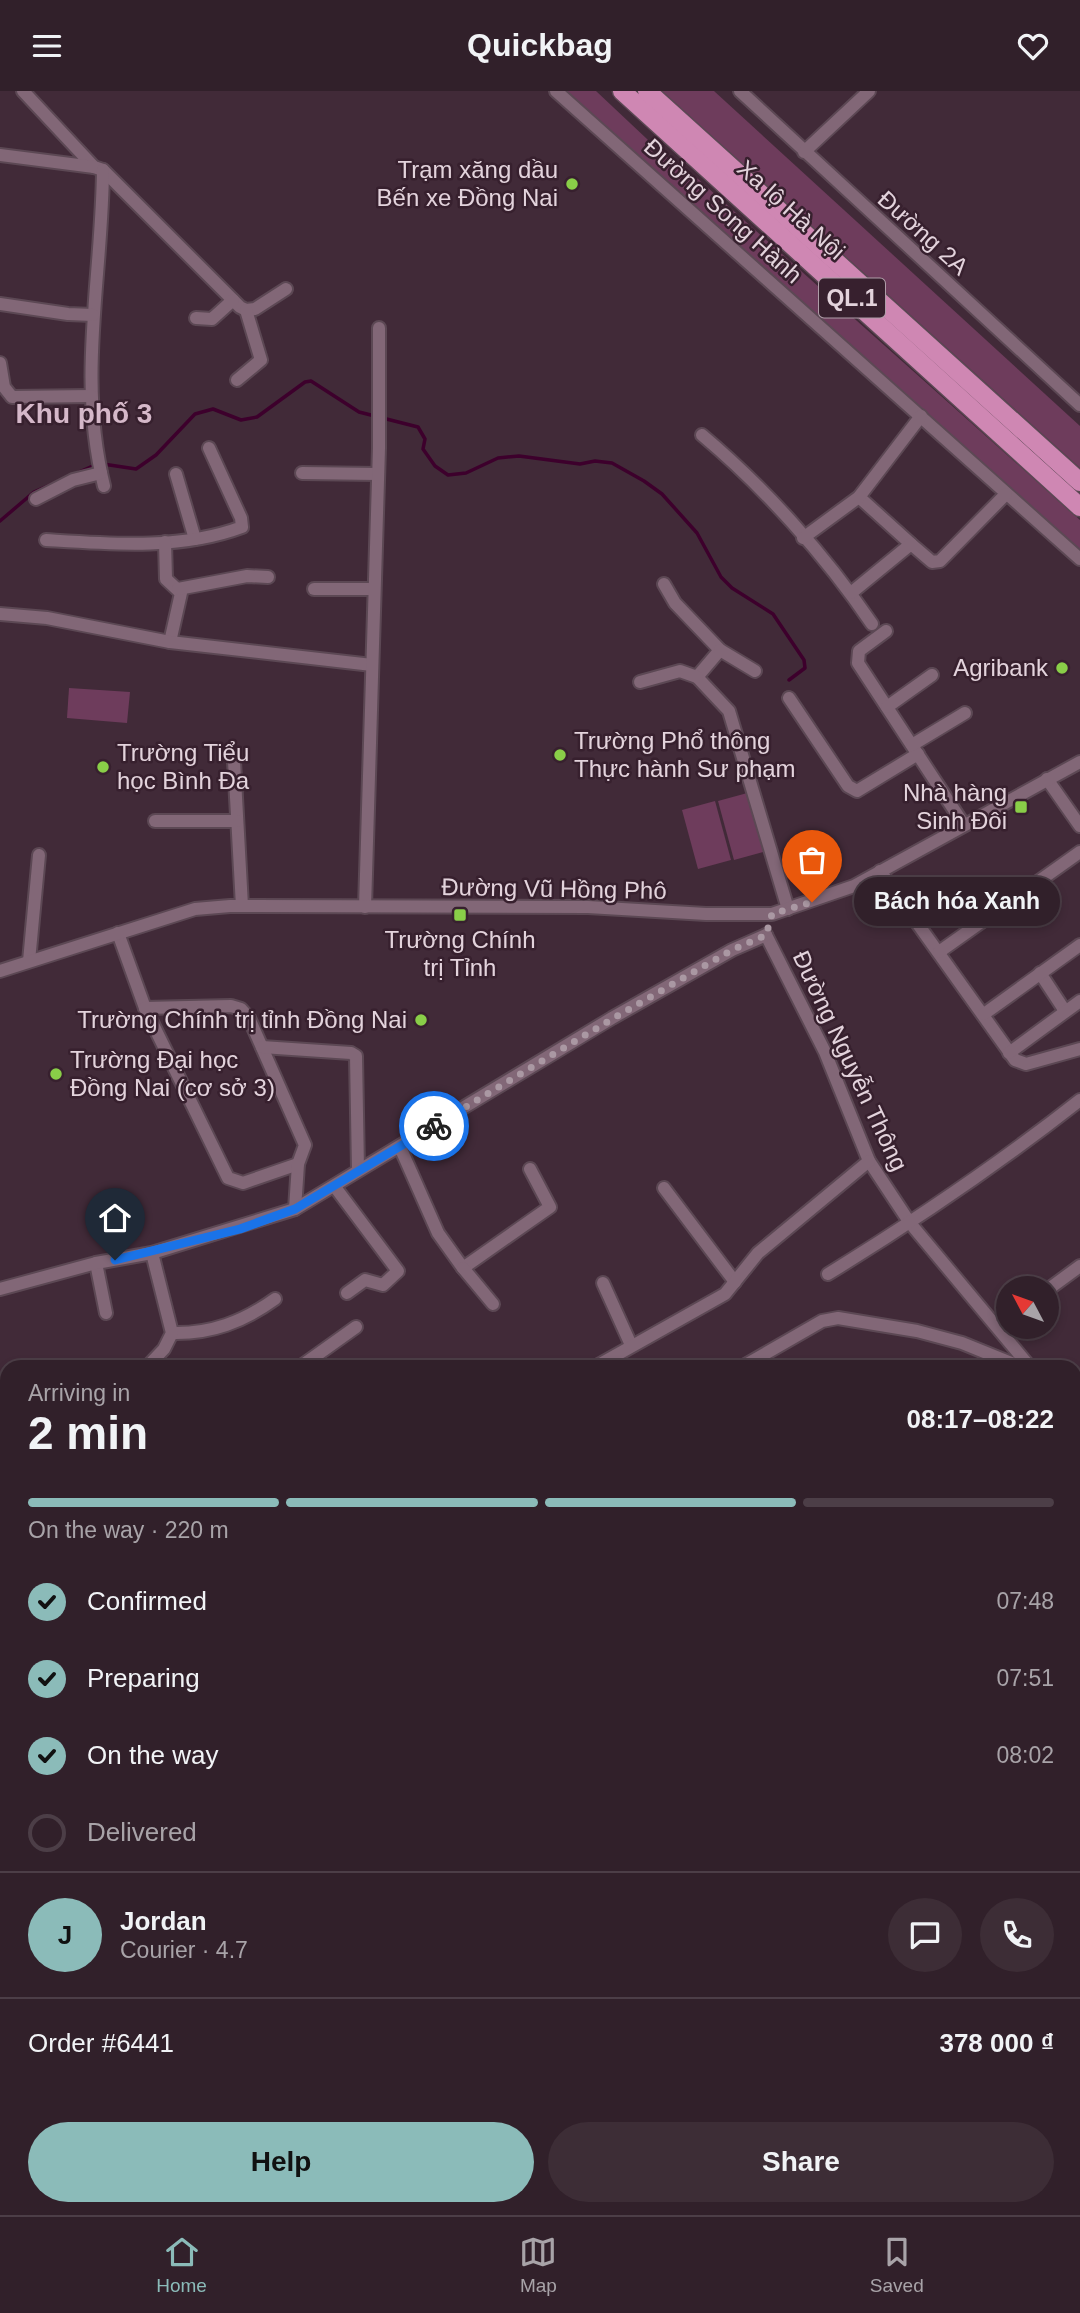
<!DOCTYPE html>
<meta charset="utf-8">
<style>
:root{--surface:#31202a;--page:#3d2d36;--text:#f1f3f6;--muted:#a8a3a8;--line:#4c3e47;--accent:#8bbbb9}
body{margin:0;font-family:Helvetica,sans-serif;background:var(--page);color:var(--text);height:100vh;display:flex;flex-direction:column;font-size:26px;white-space:nowrap}
*{box-sizing:border-box;margin:0}
p{font-size:23px;color:var(--muted)}
.icon{flex:none;width:38px;height:38px;fill:none;stroke:currentColor;stroke-width:2;stroke-linecap:round;stroke-linejoin:round}
.map{position:relative;flex:1;overflow:hidden}
.side{position:absolute;left:0px;top:1269px;width:1082px;height:856px;display:flex;flex-direction:column;background:var(--surface);border-radius:21px 21px 0 0;box-shadow:0 4px 10px #0003,0 0 0 2px var(--line)}
.side>*{flex:none}
.needle{width:46px;rotate:311deg}
.fabs{position:absolute;left:996px;top:1185px;display:grid;gap:14px}
.fabs a{display:grid;place-items:center;width:63px;height:63px;border-radius:50%;background:var(--surface);box-shadow:0 4px 10px #0003,0 0 0 2px var(--line);font-size:35px}
.pin{position:absolute;display:grid;place-items:center;width:60px;height:60px;color:#fff;margin:-72px -30px;border-radius:50% 50% 50% 0;rotate:-45deg;box-shadow:0 0 7px #0007}
.pin .icon{rotate:45deg}
.courier{position:absolute;display:grid;place-items:center;width:70px;height:70px;margin:-35px;border:5px solid #1a73e8;border-radius:50%;background:#fff;color:#222;box-shadow:0 2px 9px #0007}
.bubble{position:absolute;height:49px;border-radius:24px;background:var(--surface);box-shadow:0 4px 10px #0003,0 0 0 2px var(--line);font-size:23px;font-weight:600;line-height:49px;text-align:center}
.head em{font-style:normal;font-weight:600}
.head div{display:flex;flex-direction:column-reverse}
.head{display:flex;align-items:center;justify-content:space-between;height:119px;padding:0 28px}
h1{font-size:46px;font-weight:600;line-height:52px}
.bar{display:grid;grid-template-columns:repeat(4,1fr);gap:10px 7px;align-content:center;height:84px;padding:0 28px}
.bar i{height:9px;border-radius:5px;background:var(--line)}
.bar .current{background:var(--accent)}
.bar p{grid-column:span 4}
.line{display:flex;align-items:center;gap:18px;padding:0 28px;border-top:2px solid var(--line)}
.line div{flex:1}
.round{display:grid;place-items:center;flex:none;width:74px;height:74px;border-radius:37px;background:var(--page)}
ol{padding:0 28px;list-style:none}
li{display:flex;align-items:center;gap:21px;height:77px}
li p{margin-inline-start:auto}
li .icon{padding:7px;border-radius:50%;background:var(--accent);color:#111;stroke-width:4}
li:last-child{color:var(--muted)}
li i{width:38px;height:38px;border:4px solid var(--line);border-radius:50%}
.button{display:flex;gap:14px;margin-top:auto;padding:14px 28px}
.button a{flex:1;height:80px;border-radius:42px;background:var(--accent);color:#111;font-size:28px;font-weight:600;line-height:80px;text-align:center}
.button a+a{background:var(--page);color:var(--text)}
header{display:flex;justify-content:space-between;align-items:center;height:91px;padding:0 28px;background:var(--surface);font-size:32px;font-weight:600}
.menu{display:flex;justify-content:space-around;align-items:center;height:98px;border-top:2px solid var(--line);background:var(--surface);font-size:19px;color:var(--muted)}
.menu a{display:grid;justify-items:center;gap:4px}
.menu .current{color:var(--accent)}
.map>svg:first-child{display:block}
.green{fill:#6e3c5c}
.lines{fill:none;stroke-linecap:round;stroke-linejoin:round}
.stream{stroke:#3d002c;stroke-width:3.5}
.minor-casing{stroke:#5c4854;stroke-width:16}
.highway-casing{stroke:#5c4854;stroke-width:21}
.minor{stroke:#826777;stroke-width:12}
.highway{stroke:#cf87b3;stroke-width:18}
.done{stroke:#aa98a3;stroke-width:7;stroke-dasharray:0 12.6}
.route{stroke:#1a73e8;stroke-width:9}
.poi-dot{fill:#89ce48;stroke:#37202e;stroke-width:2.5}
.labels{text-anchor:middle;stroke-width:5;stroke-linejoin:round;paint-order:stroke}
.shield{fill:#37202e;stroke:#af9da8;stroke-width:2}
.shield-label{font-size:23px;font-weight:bold;fill:#e3d3dc}
.poi-label{font-size:24px;fill:#e3d3dc;stroke:#37202e;text-anchor:end}
.street-label{font-size:24px;fill:#e3d3dc;stroke:#37202e}
.quarter-label{font-size:28px;font-weight:bold;fill:#d5b8c9;stroke:#37202e}
</style>
<header><svg class="icon" aria-label="menu" viewBox="0 0 24 24"><path d="M4 6h16M4 12h16M4 18h16"/></svg>Quickbag<svg class="icon" aria-label="heart" viewBox="0 0 24 24"><path d="M12 20l-8-8c-3-5 5-10 8-4 3-6 11-1 8 4z"/></svg></header>
<div class="map">
<svg width="1080" height="2124" viewBox="0 0 1080 2124">
<rect width="100%" height="100%" fill="#412a38"/>
<!-- green -->
<g class="green">
<polygon points="563,0 596,0 664,64 698,88 1080,429 1080,464"/>
<polygon points="662,0 714,0 1080,335 1080,377"/>
<polygon points="69,597 130,601 127,632 67,627"/>
<polygon points="751,701 767,760 734,769 718,710"/>
<polygon points="715,710 731,769 698,778 682,719"/>
</g>
<g class="lines">
<!-- stream -->
<g class="stream">
<polyline points="103,373 136,378 156,364 195,323 213,318 241,329 257,326 305,291 311,290 359,321 418,336 425,348 423,358 435,375 448,384 466,382 498,367 519,365 580,373 595,370 612,372 644,390 662,403 697,442 721,486 732,497 773,523 804,569 805,577 789,589"/>
<polyline points="0,430 34,401 95,374"/>
</g>
<defs>
<g id="minor">
<polyline points="23,0 94,76 103,79 240,216 246,219 255,218 286,198"/>
<polyline points="556,0 1080,468"/>
<polyline points="740,0 1080,314"/>
<polyline points="804,61 869,0"/>
<polyline points="0,64 94,76"/>
<path d="M 103,79 C 102,188 77,286 104,395"/>
<polyline points="0,213 68,223 93,224"/>
<polyline points="196,227 212,228 233,209"/>
<polyline points="0,272 4,296 12,306 91,305"/>
<polyline points="237,289 261,269 246,219"/>
<path d="M 702,344 C 765,397 825,464 872,533"/>
<polyline points="302,382 378,383"/>
<polyline points="176,383 195,448"/>
<polyline points="859,406 911,453"/>
<polyline points="36,408 73,389 101,382"/>
<polyline points="803,447 859,406 921,325"/>
<path d="M 46,449 C 110,453 181,459 242,436 L 241,427 L 209,357"/>
<polyline points="165,451 166,488 181,502 170,551"/>
<polyline points="664,493 675,512 720,559 697,586 729,620 788,818"/>
<polyline points="178,498 247,485 268,486"/>
<polyline points="314,498 373,498"/>
<polyline points="851,502 911,453 932,471 940,470 1006,403"/>
<polyline points="0,523 47,527 170,551 372,574"/>
<polyline points="886,540 859,560 858,572 964,734"/>
<polyline points="720,559 755,580"/>
<polyline points="640,591 680,580 697,586"/>
<polyline points="789,607 848,695 857,700 918,663"/>
<polyline points="887,616 932,584"/>
<polyline points="912,654 965,622"/>
<polyline points="234,670 242,815"/>
<polyline points="1047,688 1080,735"/>
<polyline points="155,730 237,730"/>
<polyline points="880,780 1015,969 1026,973 1080,958"/>
<polyline points="365,816 379,357 379,237"/>
<polyline points="118,842 145,917 228,1087 243,1092 298,1073"/>
<polyline points="766,844 825,961 869,1070 910,1132 1030,1276"/>
<polyline points="939,861 1080,761"/>
<polyline points="29,870 39,764"/>
<polyline points="0,880 195,818 230,815 588,816 706,823 772,823 854,795 1080,671"/>
<polyline points="1040,882 1065,920"/>
<polyline points="145,917 231,915 241,918 249,927 305,1054 298,1073 295,1118"/>
<polyline points="984,923 1080,854"/>
<polyline points="262,956 351,962 356,965 358,1079"/>
<polyline points="1009,962 1080,910"/>
<polyline points="400,1056 438,1142 463,1177 550,1116 530,1078"/>
<polyline points="335,1096 398,1180 383,1194 365,1189 347,1202"/>
<polyline points="664,1097 735,1191"/>
<polyline points="96,1172 106,1222"/>
<polyline points="463,1177 493,1213"/>
<path d="M 828,1183 C 916,1129 1000,1072 1080,1009"/>
<polyline points="603,1192 631,1254"/>
<polyline points="0,1198 96,1172 152,1162 295,1118 612,927 732,859 766,844"/>
<polyline points="1046,1200 1080,1175"/>
<path d="M 172,1242 C 211,1243 243,1231 275,1208"/>
<polyline points="147,1276 164,1258 172,1242 152,1162"/>
<polyline points="300,1276 356,1236"/>
<polyline points="595,1276 725,1203 758,1162 869,1070"/>
<polyline points="742,1276 822,1230 838,1227 917,1240 962,1252 1021,1276"/>
<polyline points="1074,1294 1080,1295"/>
<polyline points="0,1303 7,1319"/>
<polyline points="1074,1312 1080,1306"/>
<polyline points="0,1409 7,1405"/>
<polyline points="1074,1533 1080,1538"/>
<polyline points="0,1534 7,1544"/>
<polyline points="1074,1608 1080,1601"/>
<polyline points="0,1648 7,1659"/>
<polyline points="0,1742 3,1740 7,1746"/>
<polyline points="0,1824 7,1820"/>
<polyline points="0,1889 7,1885"/>
<polyline points="0,1937 7,1945"/>
<polyline points="1074,2027 1080,2029"/>
<polyline points="0,2032 7,2026"/>
<polyline points="1074,2069 1080,2057"/>
<polyline points="151,2118 156,2124"/>
<polyline points="425,2118 432,2124"/>
<polyline points="48,2124 53,2118"/>
<polyline points="122,2124 127,2118"/>
<polyline points="331,2124 332,2118"/>
<polyline points="690,2124 694,2118"/>
<polyline points="1047,2124 1051,2118"/>
</g>
<g id="highway">
<polyline points="622,0 1080,416"/>
<polyline points="647,0 1080,391"/>
</g>
</defs>
<!-- minor casing -->
<use href="#minor" class="minor-casing"/>
<!-- highway casing -->
<use href="#highway" class="highway-casing"/>
<!-- minor -->
<use href="#minor" class="minor"/>
<!-- highway -->
<use href="#highway" class="highway"/>
</g>
<g class="lines">
<!-- done -->
<polyline class="done" points="434,1035 612,928 732,859 766,844 772,823 812,811"/>
<!-- route -->
<polyline class="route" points="115,1169 240,1138 295,1118 434,1035"/>
</g>
<!-- markers -->
<g class="poi-dot">
<circle cx="572" cy="93" r="7"/>
<circle cx="1062" cy="577" r="7"/>
<circle cx="560" cy="664" r="7"/>
<circle cx="103" cy="676" r="7"/>
<rect x="1014" y="709" width="14" height="14" rx="3.5"/>
<rect x="453" y="817" width="14" height="14" rx="3.5"/>
<circle cx="421" cy="929" r="7"/>
<circle cx="56" cy="983" r="7"/>
</g>
<g class="labels">
<!-- shield labels -->
<rect class="shield" x="819" y="187.5" width="66" height="39" rx="5"/>
<g class="shield-label">
<text x="852" y="215">QL.1</text>
</g>
<!-- poi labels -->
<g class="poi-label">
<text x="558" y="87">Trạm xăng dầu<tspan x="558" dy="28">Bến xe Đồng Nai</tspan></text>
<text x="1048" y="585">Agribank</text>
<text x="574" y="658" text-anchor="start">Trường Phổ thông<tspan x="574" dy="28">Thực hành Sư phạm</tspan></text>
<text x="117" y="670" text-anchor="start">Trường Tiểu<tspan x="117" dy="28">học Bình Đa</tspan></text>
<text x="1007" y="710">Nhà hàng<tspan x="1007" dy="28">Sinh Đôi</tspan></text>
<text x="460" y="857" text-anchor="middle">Trường Chính<tspan x="460" dy="28">trị Tỉnh</tspan></text>
<text x="407" y="937">Trường Chính trị tỉnh Đồng Nai</text>
<text x="70" y="977" text-anchor="start">Trường Đại học<tspan x="70" dy="28">Đồng Nai (cơ sở 3)</tspan></text>
</g>
<!-- street labels -->
<g class="street-label">
<text transform="translate(791 119) rotate(42)" y="8">Xa lộ Hà Nội</text>
<text transform="translate(723 120) rotate(42)" y="8">Đường Song Hành</text>
<text transform="translate(923 142) rotate(42)" y="8">Đường 2A</text>
<text transform="translate(554 798) rotate(1)" y="8">Đường Vũ Hồng Phô</text>
<text transform="translate(850 970) rotate(65)" y="8">Đường Nguyễn Thông</text>
</g>
<!-- quarter labels -->
<g class="quarter-label">
<text x="84" y="332">Khu phố 3</text>
</g>
</g>
</svg>
<div class="fabs">
<a><svg class="needle" viewBox="-14 -14 28 28"><path d="M0-13l5 13h-10z" fill="#e53935"/><path d="M0 13l5-13h-10z" fill="#a8a3a8"/></svg></a>
</div>
<div class="pin" style="left:812px;top:811px;background:#ea580c"><svg class="icon" aria-label="bag" viewBox="0 0 24 24"><path d="M5 8h14l-1 12H6zM9 8a3 3 0 0 1 6 0"/></svg></div>
<div class="pin" style="left:115px;top:1169px;background:#1f2937"><svg class="icon" aria-label="home" viewBox="0 0 24 24"><path d="M3 11l9-7 9 7M6 9v11h12V9"/></svg></div>
<div class="courier" style="left:434px;top:1035px"><svg class="icon" aria-label="bike" viewBox="0 0 24 24"><circle cx="6" cy="16" r="4"/><circle cx="18" cy="16" r="4"/><path d="M6 16l4-8h5l3 8M10 8l3 8H6M13 5h3"/></svg></div>
<div class="bubble" style="left:854px;top:786px;width:206px">Bách hóa Xanh</div>
<section class="side">
<div class="head"><div><h1>2 min</h1><p>Arriving in</p></div><em>08:17–08:22</em></div>
<div class="bar"><i class="current"></i><i class="current"></i><i class="current"></i><i></i><p>On the way · 220 m</p></div>
<ol>
<li><svg class="icon" aria-label="check" viewBox="0 0 24 24"><path d="M5 12l5 5 9-10"/></svg>Confirmed<p>07:48</p></li>
<li><svg class="icon" aria-label="check" viewBox="0 0 24 24"><path d="M5 12l5 5 9-10"/></svg>Preparing<p>07:51</p></li>
<li><svg class="icon" aria-label="check" viewBox="0 0 24 24"><path d="M5 12l5 5 9-10"/></svg>On the way<p>08:02</p></li>
<li><i></i>Delivered</li>
</ol>
<div class="line" style="height:126px"><b class="round" style="background:var(--accent);color:#111">J</b><div><b>Jordan</b><p>Courier · 4.7</p></div><a class="round"><svg class="icon" aria-label="chat" viewBox="0 0 24 24"><path d="M4 5h16v11H9l-5 4z"/></svg></a><a class="round"><svg class="icon" aria-label="phone" viewBox="0 0 24 24"><path d="M5 4h4l2 5-3 2q2 4 5 5l2-3 5 2v4C11 20 4 13 5 4z"/></svg></a></div>
<div class="line" style="height:91px"><div>Order #6441</div><b>378 000 ₫</b></div>
<div class="button"><a>Help</a><a>Share</a></div>
</section>
</div>
<nav class="menu">
<a class="current"><svg class="icon" aria-label="home" viewBox="0 0 24 24"><path d="M3 11l9-7 9 7M6 9v11h12V9"/></svg>Home</a>
<a><svg class="icon" aria-label="map" viewBox="0 0 24 24"><path d="M3 6l6-2 6 2 6-2v14l-6 2-6-2-6 2zM9 4v14M15 6v14"/></svg>Map</a>
<a><svg class="icon" aria-label="saved" viewBox="0 0 24 24"><path d="M7 4h10v16l-5-4-5 4z"/></svg>Saved</a>
</nav>
